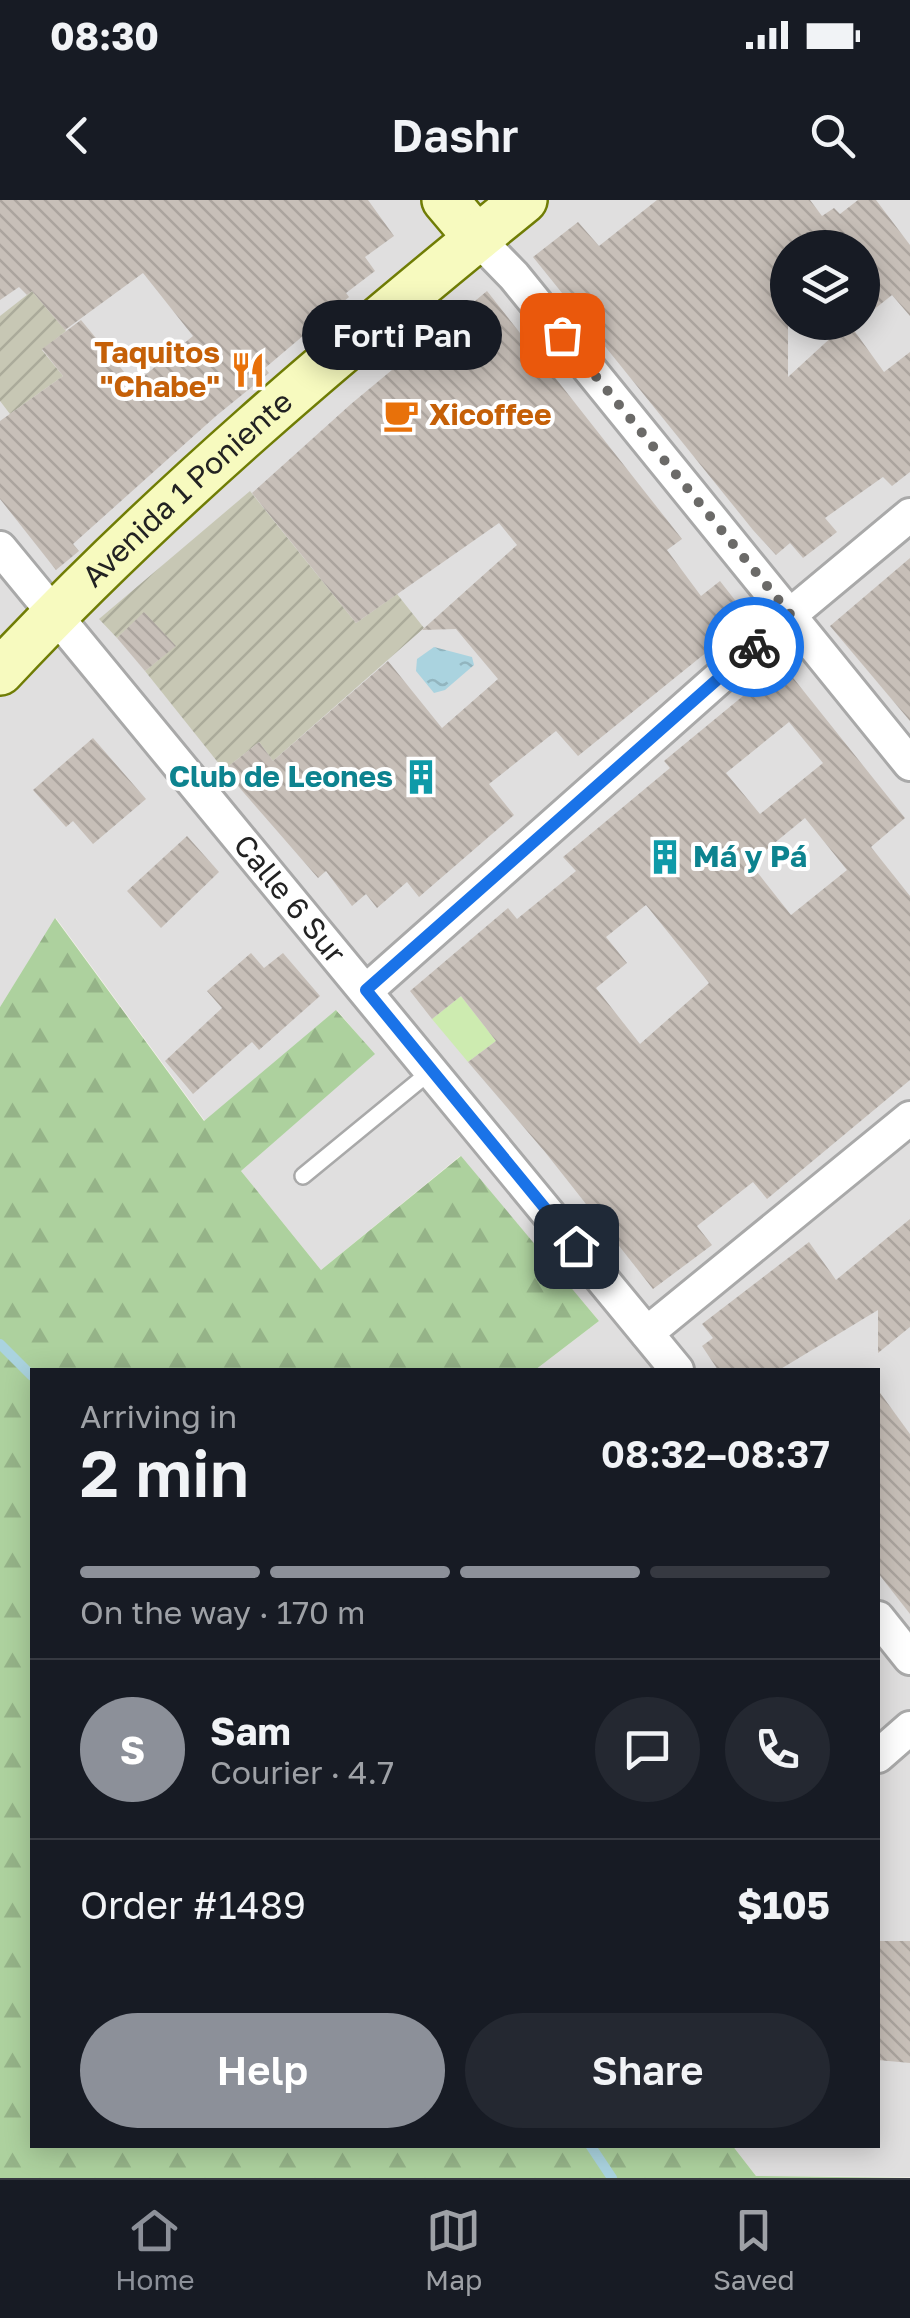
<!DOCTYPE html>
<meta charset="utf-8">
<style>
:root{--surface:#171b24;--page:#242831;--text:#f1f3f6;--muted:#9ea1a6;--line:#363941;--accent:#8c9099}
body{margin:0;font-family:"Golos Text",sans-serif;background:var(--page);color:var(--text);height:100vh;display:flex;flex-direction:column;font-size:38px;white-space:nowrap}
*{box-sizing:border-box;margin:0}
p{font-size:32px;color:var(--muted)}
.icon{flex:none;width:55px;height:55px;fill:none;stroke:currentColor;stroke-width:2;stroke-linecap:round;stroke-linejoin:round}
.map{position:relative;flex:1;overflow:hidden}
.drawer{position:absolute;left:30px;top:1168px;width:850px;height:780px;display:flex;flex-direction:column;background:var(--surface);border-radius:0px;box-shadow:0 5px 25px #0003}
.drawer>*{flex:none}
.tools{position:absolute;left:770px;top:30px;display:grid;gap:20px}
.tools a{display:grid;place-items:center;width:110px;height:110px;border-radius:50%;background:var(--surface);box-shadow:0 5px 25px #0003;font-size:50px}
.pin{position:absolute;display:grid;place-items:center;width:85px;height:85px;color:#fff;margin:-42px;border-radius:20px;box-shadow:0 5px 15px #0006}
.courier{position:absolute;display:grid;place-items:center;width:100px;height:100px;margin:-50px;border:8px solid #1a73e8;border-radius:50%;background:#fff;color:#222;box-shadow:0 2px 12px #0007}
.bubble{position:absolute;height:70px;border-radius:35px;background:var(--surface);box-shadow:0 5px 25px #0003;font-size:32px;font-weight:600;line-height:70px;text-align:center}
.overview em{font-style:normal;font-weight:600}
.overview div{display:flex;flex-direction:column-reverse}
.overview{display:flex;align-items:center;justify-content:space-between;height:170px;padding:0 50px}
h1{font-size:65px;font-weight:600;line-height:75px}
.bar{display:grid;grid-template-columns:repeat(4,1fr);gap:15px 10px;align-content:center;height:120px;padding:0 50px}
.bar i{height:12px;border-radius:8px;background:var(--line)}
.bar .on{background:var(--accent)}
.bar p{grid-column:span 4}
.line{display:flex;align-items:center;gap:25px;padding:0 50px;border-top:2px solid var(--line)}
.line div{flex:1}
.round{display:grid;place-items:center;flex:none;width:105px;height:105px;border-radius:52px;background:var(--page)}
.action{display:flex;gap:20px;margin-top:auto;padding:20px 50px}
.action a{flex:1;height:115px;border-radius:60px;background:var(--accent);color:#fff;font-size:40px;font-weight:600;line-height:115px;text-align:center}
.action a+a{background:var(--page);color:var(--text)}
.status{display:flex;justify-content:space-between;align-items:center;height:70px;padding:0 50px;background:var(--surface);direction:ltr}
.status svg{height:28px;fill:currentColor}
header{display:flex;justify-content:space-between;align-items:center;height:130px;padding:0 50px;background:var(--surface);font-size:45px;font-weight:600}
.menu{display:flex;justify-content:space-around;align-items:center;height:140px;border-top:2px solid var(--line);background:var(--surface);font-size:28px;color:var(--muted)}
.menu a{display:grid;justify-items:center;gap:5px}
.menu .on{color:var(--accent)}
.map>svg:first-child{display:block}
.residential{fill:#e0dfdf;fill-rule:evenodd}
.construction{fill:url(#construction-furrows)}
.grass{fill:#cdebb0}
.forest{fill:url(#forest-firs)}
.water{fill:url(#water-ripples)}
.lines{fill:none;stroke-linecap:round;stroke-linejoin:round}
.stream{stroke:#aad3df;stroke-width:10}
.building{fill:url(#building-back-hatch);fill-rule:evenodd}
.lane-casing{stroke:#a9a9a9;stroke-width:20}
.street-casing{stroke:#a9a9a9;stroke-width:38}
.secondary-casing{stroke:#707d05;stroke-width:50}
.lane{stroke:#fff;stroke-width:15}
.street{stroke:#fff;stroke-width:32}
.secondary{stroke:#f7fabf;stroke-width:45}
.done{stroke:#6b6a68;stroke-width:10;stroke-dasharray:0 18}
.route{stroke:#1a73e8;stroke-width:12}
.labels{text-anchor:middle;stroke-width:8;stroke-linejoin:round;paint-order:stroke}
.food-label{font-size:30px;font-weight:bold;fill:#c56008;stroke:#fff;text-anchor:end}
.street-label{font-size:30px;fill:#222;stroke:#fff}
.culture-label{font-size:30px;font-weight:bold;fill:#0d838f;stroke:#fff;text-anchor:end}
</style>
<div class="status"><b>08:30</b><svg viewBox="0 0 49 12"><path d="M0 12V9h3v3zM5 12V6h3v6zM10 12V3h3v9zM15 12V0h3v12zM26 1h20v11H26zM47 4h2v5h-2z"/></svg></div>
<header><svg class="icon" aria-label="back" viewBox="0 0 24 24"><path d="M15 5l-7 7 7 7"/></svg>Dashr<svg class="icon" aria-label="search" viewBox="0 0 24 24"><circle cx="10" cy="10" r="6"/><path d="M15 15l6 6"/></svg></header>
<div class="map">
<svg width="910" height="1978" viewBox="0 0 910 1978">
<defs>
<pattern id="construction-furrows" width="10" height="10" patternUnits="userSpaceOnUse" patternTransform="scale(2.5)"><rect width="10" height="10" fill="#c7c7b4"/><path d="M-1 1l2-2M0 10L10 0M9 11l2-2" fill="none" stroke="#abab9a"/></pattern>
<pattern id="forest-firs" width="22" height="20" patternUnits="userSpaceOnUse" patternTransform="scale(2.5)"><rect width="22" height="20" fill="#add19e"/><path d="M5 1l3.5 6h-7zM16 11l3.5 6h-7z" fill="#95b388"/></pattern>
<pattern id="water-ripples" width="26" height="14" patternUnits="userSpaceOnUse" patternTransform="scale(2.5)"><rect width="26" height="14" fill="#aad3df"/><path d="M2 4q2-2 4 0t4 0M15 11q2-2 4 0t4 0" fill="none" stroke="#92b5bf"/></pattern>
<pattern id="building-back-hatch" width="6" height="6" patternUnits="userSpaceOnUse" patternTransform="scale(2.5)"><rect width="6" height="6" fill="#c7bfb8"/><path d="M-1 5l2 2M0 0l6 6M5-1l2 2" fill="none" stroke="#aba49e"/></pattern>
</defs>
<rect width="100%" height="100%" fill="#f2efe9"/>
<!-- residential -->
<path class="residential" d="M 0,0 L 910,0 L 910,1977 L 756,1976 L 732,1945 L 878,1945 L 878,1170 L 535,1170 L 599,1121 L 460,956 L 321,1070 L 241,971 L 374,854 L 337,810 L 205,921 L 56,718 L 0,807 ZM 788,48 L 862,48 L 862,122 L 788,122 Z"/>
<!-- construction -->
<g class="construction">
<polygon points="32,91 66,131 42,150 63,176 10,214 0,201 0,116"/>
<polygon points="250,291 356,423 397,394 424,428 273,561 259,542 224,570 145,471 175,446 144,413 117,438 99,419"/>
</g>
<!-- grass -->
<polygon class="grass" points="461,796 496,841 468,862 432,819"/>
<!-- forest -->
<polygon class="forest" points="55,718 204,921 336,810 375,854 241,971 321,1070 461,956 599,1121 535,1170 32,1170 32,1945 732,1945 756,1976 910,1978 0,1978 0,807"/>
<!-- water -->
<polygon class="water" points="434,447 472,457 474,465 445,490 434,493 416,471 417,459"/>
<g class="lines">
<!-- stream -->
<g class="stream">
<polyline points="0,1144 32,1176"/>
<polyline points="590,1945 612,1978"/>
</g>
</g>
<!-- building -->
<g class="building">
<polygon points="0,0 368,0 394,36 365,57 375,71 346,93 349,97 265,168 269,173 216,216 73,344 79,351 56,370 0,299 0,221 63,176 42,149 81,120 134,184 193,136 143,73 65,130 32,91 27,95 19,87 0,100"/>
<polygon points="657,0 810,0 822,16 834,8 840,14 858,0 876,0 910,45 910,116 892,95 862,119 862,48 788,48 788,177 848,122 884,172 910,152 910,272 892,286 883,277 825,318 837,332 803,358 790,343 776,355 753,330 533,57 578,22 599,46"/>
<polygon points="487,91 682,339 667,350 701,396 720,381 749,418 578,556 556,531 489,584 514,615 419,697 407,682 377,708 366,694 352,706 326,671 318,678 224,570 259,542 273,561 388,461 442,528 498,479 456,429 422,430 517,345 499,323 356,423 252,293 351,204"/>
<polygon points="910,358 910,521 830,426"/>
<polygon points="144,412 176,446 145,471 117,438"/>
<path d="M 782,464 L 905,618 L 871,647 L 910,696 L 910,880 L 767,999 L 753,982 L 697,1026 L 712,1045 L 653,1089 L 545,952 L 468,862 L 496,841 L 461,796 L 432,819 L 410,791 L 508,708 L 517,719 L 576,671 L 563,657 L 670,568 L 664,561 ZM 789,522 L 823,563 L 760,614 L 726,573 ZM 805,618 L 847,670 L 791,715 L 750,663 ZM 646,705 L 709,783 L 640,844 L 596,788 L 627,763 L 606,737 Z"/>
<polygon points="93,538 146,599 93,644 73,621 66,627 33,590"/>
<polygon points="187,636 219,672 161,728 127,691"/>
<polygon points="251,753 264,768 283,753 320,796 259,850 252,842 193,894 165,861 222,808 207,791"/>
<polygon points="910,1019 910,1127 878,1153 878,1110 779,1170 718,1170 702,1146 713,1138 702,1124 809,1042 836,1080"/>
<polygon points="878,1190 910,1234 910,1414 878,1373"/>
<polygon points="878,1741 910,1741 910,1863 878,1860"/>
</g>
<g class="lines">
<defs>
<polyline id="lane" points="303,976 431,871"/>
<g id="street">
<polyline points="477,38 514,76 910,564"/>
<path id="s1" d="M 0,348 L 677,1170"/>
<polyline points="366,791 790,415 910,315"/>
<polyline points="647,1133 910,918"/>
<polyline points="878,1418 910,1458"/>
<polyline points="878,1556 910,1528"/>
</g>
<g id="secondary">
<polyline points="445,0 477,38"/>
<path id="s2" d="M 0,472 C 161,300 341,149 524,0"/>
</g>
</defs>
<!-- lane casing -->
<use href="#lane" class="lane-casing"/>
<!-- street casing -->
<use href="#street" class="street-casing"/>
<!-- secondary casing -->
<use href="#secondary" class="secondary-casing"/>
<!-- lane -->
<use href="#lane" class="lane"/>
<!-- street -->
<use href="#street" class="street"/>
<!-- secondary -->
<use href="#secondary" class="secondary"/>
</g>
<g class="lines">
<!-- done -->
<polyline class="done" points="562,135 790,414 754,447"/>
<!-- route -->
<polyline class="route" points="576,1046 366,790 754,447"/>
</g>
<!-- icons -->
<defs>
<symbol id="restaurant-bare" viewBox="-9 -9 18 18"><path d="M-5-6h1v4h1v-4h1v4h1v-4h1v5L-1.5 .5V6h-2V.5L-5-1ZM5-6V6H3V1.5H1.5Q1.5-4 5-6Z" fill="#e8710a" stroke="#fff" stroke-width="2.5" paint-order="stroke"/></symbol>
<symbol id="cafe-bare" viewBox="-9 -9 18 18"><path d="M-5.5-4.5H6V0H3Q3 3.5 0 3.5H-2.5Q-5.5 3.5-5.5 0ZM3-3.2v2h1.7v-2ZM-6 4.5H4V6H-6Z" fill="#e8710a" stroke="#fff" stroke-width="2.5" paint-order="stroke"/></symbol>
<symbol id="building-bare" viewBox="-9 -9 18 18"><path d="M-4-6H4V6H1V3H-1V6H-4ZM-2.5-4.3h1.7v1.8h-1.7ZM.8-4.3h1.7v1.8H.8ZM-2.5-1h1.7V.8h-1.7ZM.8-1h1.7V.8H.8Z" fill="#0f9aa8" stroke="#fff" stroke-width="2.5" paint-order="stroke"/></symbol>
</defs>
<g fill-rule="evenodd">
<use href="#restaurant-bare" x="223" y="145" width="50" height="50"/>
<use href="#cafe-bare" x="376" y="190" width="50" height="50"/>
<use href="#building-bare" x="396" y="552" width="50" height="50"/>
<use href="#building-bare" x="640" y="632" width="50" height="50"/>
</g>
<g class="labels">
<!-- food labels -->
<g class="food-label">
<text x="220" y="163">Taquitos<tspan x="220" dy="34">"Chabe"</tspan></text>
<text x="429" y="225" text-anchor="start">Xicoffee</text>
</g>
<!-- street labels -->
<g class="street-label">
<text dy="10" stroke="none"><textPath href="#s2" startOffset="262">Avenida 1 Poniente</textPath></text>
<text dy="10" stroke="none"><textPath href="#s1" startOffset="455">Calle 6 Sur</textPath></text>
</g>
<!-- culture labels -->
<g class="culture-label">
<text x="393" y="587">Club de Leones</text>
<text x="693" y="667" text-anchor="start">Má y Pá</text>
</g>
</g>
</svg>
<div class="tools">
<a><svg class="icon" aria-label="layers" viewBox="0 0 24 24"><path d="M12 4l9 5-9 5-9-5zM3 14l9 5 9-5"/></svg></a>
</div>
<div class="pin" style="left:562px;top:135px;background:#ea580c"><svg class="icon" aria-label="bag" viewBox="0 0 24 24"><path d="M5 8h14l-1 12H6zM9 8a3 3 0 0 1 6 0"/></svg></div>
<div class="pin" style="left:576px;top:1046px;background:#1f2937"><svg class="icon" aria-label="home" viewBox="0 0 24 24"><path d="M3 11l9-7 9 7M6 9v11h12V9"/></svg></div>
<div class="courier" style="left:754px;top:447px"><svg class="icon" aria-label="bike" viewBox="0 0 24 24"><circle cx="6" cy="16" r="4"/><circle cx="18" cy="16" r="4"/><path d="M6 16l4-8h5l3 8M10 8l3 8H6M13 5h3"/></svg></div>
<div class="bubble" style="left:302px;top:100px;width:200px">Forti Pan</div>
<section class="drawer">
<div class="overview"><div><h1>2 min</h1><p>Arriving in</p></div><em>08:32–08:37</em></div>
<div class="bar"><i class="on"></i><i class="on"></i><i class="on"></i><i></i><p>On the way · 170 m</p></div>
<div class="line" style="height:180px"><b class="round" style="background:var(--accent);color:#fff">S</b><div><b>Sam</b><p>Courier · 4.7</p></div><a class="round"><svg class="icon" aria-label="chat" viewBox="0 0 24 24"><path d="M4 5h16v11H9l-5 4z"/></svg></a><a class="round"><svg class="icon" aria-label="phone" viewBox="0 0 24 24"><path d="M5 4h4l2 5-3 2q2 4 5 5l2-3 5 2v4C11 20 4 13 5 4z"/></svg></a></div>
<div class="line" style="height:130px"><div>Order #1489</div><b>$105</b></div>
<div class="action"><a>Help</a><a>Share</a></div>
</section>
</div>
<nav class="menu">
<a class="on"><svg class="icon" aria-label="home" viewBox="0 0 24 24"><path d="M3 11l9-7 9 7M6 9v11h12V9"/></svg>Home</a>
<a><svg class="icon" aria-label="map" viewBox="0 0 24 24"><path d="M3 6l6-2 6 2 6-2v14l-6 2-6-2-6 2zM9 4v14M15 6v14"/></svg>Map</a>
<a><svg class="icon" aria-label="saved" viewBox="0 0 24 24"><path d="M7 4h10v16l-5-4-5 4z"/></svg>Saved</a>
</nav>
